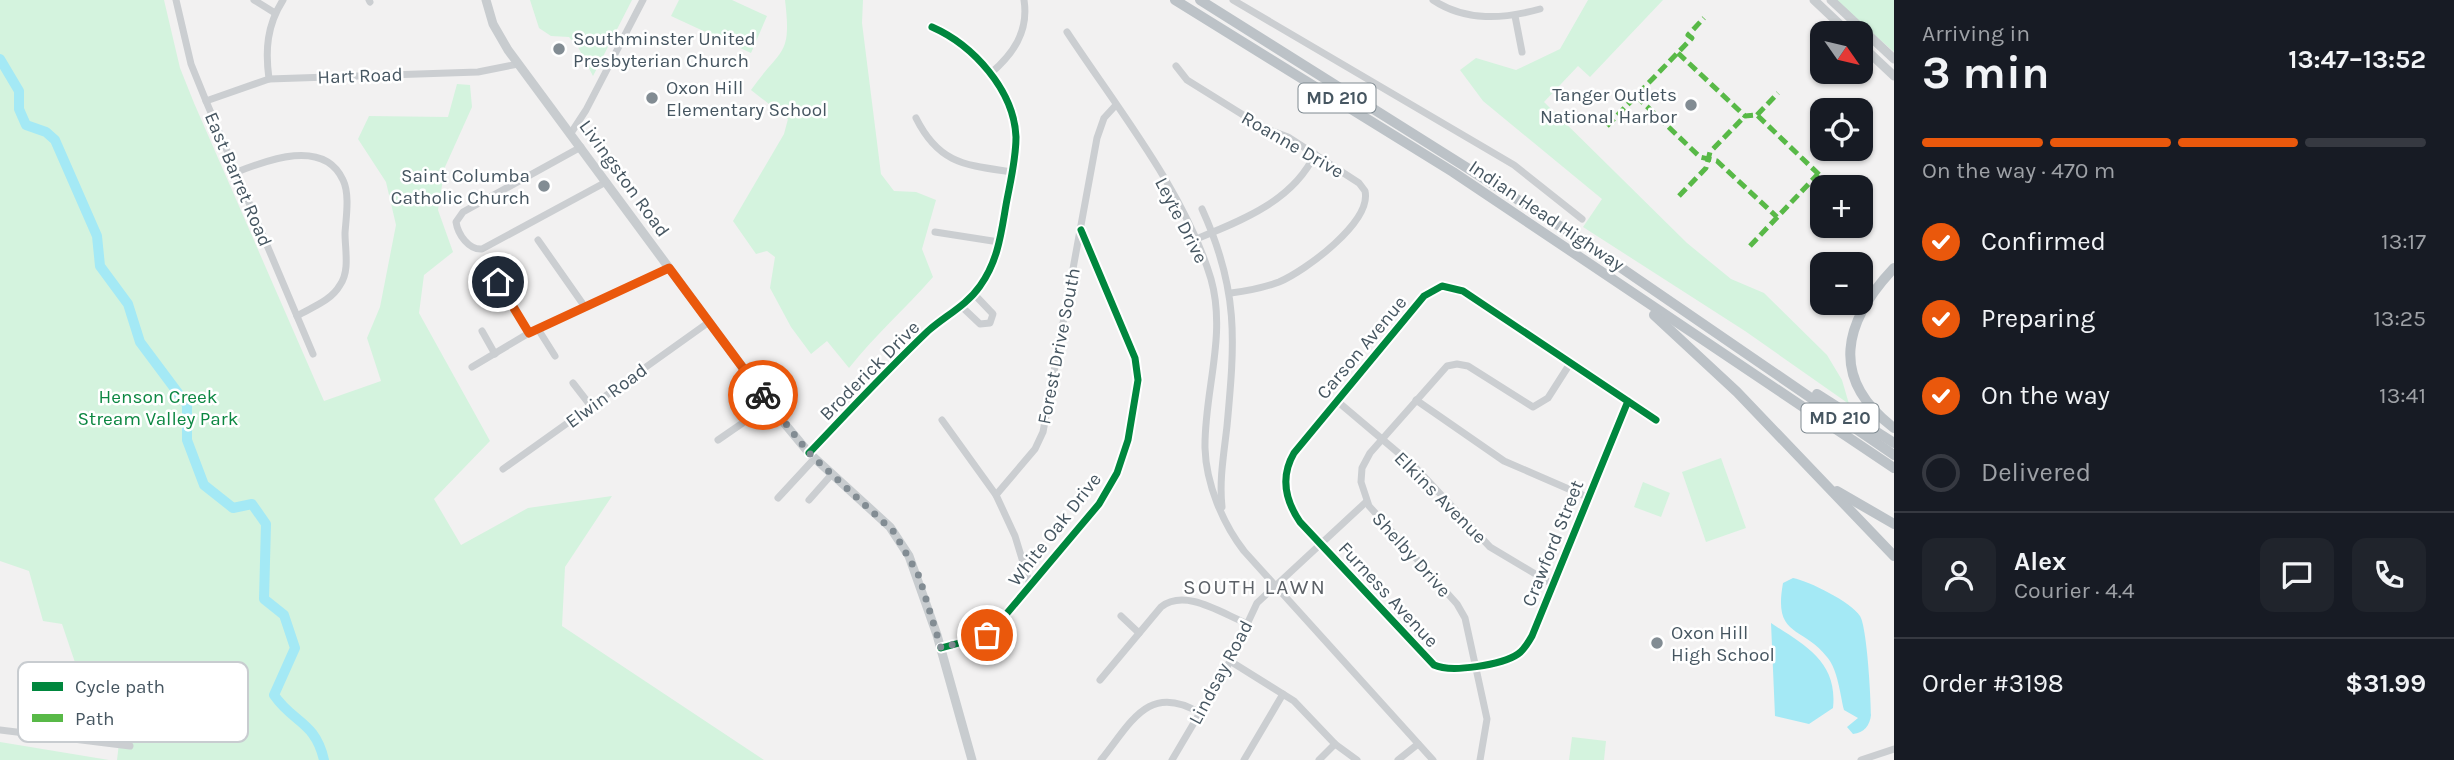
<!DOCTYPE html>
<meta charset="utf-8">
<style>
:root{--surface:#171b24;--page:#20242c;--text:#f1f3f6;--muted:#9ea1a6;--line:#363941;--accent:#ea580c}
body{margin:0;font-family:Karla,sans-serif;background:var(--page);color:var(--text);height:100vh;display:flex;flex-direction:column;font-size:26px;white-space:nowrap}
*{box-sizing:border-box;margin:0}
p{font-size:23px;color:var(--muted)}
.icon{flex:none;width:38px;height:38px;fill:none;stroke:currentColor;stroke-width:2;stroke-linecap:round;stroke-linejoin:round}
.map{position:relative;flex:1;overflow:hidden}
.drawer{display:flex;flex-direction:column;background:var(--surface);width:560px}
.drawer>*{flex:none}
.needle{width:46px;rotate:124deg}
.buttons{position:absolute;left:1810px;top:21px;display:grid;gap:14px}
.buttons a{display:grid;place-items:center;width:63px;height:63px;border-radius:14px;background:var(--surface);box-shadow:0 2px 5px #0004;font-size:35px}
.pin{position:absolute;display:grid;place-items:center;width:60px;height:60px;color:#fff;margin:-30px;border:4px solid #fff;border-radius:50%;box-shadow:0 2px 7px #0007}
.courier{position:absolute;display:grid;place-items:center;width:70px;height:70px;margin:-35px;border:5px solid #ea580c;border-radius:50%;background:#fff;color:#222;box-shadow:0 2px 9px #0007}
.headline em{font-style:normal;font-weight:700}
.headline div{display:flex;flex-direction:column-reverse}
.headline{display:flex;align-items:center;justify-content:space-between;height:119px;padding:0 28px}
h1{font-size:46px;font-weight:700;line-height:52px}
.bar{display:grid;grid-template-columns:repeat(4,1fr);gap:10px 7px;align-content:center;height:84px;padding:0 28px}
.bar i{height:9px;border-radius:5px;background:var(--line)}
.bar .active{background:var(--accent)}
.bar p{grid-column:span 4}
.line{display:flex;align-items:center;gap:18px;padding:0 28px;border-top:2px solid var(--line)}
.line div{flex:1}
.round{display:grid;place-items:center;flex:none;width:74px;height:74px;border-radius:14px;background:var(--page)}
ol{padding:0 28px;list-style:none}
li{display:flex;align-items:center;gap:21px;height:77px}
li p{margin-inline-start:auto}
li .icon{padding:7px;border-radius:50%;background:var(--accent);color:#fff;stroke-width:4}
li:last-child{color:var(--muted)}
li i{width:38px;height:38px;border:4px solid var(--line);border-radius:50%}
main{display:flex;flex:1;min-height:0}
.map>svg:first-child{display:block}
.green{fill:#d4f3de}
.water{fill:#a4e9f5}
.lines{fill:none;stroke-linecap:round;stroke-linejoin:round}
.river{stroke:#a4e9f5;stroke-width:10}
.minor{stroke:#cbced1;stroke-width:7}
.major{stroke:#c8cccf;stroke-width:9}
.highway{stroke:#bcc2c7;stroke-width:10}
.quiet{stroke:#58b947;stroke-width:5;stroke-dasharray:10 5;stroke-linecap:butt}
.cycleway-casing{stroke:#fff;stroke-width:11}
.cycleway{stroke:#00873e;stroke-width:7}
.done{stroke:#828c93;stroke-width:7;stroke-dasharray:0 12.6}
.route{stroke:#ea580c;stroke-width:9}
.poi-dot{fill:#828c93;stroke:#fff;stroke-width:2.5}
.labels{text-anchor:middle;stroke-width:5;stroke-linejoin:round;paint-order:stroke}
.shield{fill:#fff;stroke:#7e8990;stroke-width:2}
.shield-label{font-size:18px;font-weight:bold;fill:#465661}
.poi-label{font-size:19px;fill:#465661;stroke:#fff;text-anchor:start}
.street-label{font-size:19px;fill:#465661;stroke:#fff}
.park-label{font-size:19px;fill:#0c8742;stroke:#fff}
.neighbourhood-label{font-size:21px;letter-spacing:2px;fill:#5c6167;stroke:#fff}
.key{fill:#fff;stroke:#c8ccd0;stroke-width:2}
.key-label{font-size:19px;fill:#465661}
</style>
<main>
<div class="map">
<svg width="1894" height="760" viewBox="0 0 1894 760">
<rect width="100%" height="100%" fill="#f2f1f1"/>
<!-- green -->
<g class="green">
<polygon points="0,0 164,0 180,68 194,103 324,401 381,381 367,338 380,307 396,225 386,182 358,139 369,116 448,117 457,84 470,85 472,107 445,167 438,210 453,252 424,275 419,313 490,441 434,499 461,545 528,508 612,496 565,567 562,626 764,760 117,760 124,701 86,695 62,624 43,621 29,571 0,561"/>
<polygon points="530,0 632,0 593,76 578,47 569,37 551,36 539,28"/>
<polygon points="679,0 732,0 767,16 751,53 671,16"/>
<path d="M 785,0 L 863,0 L 862,23 L 881,174 L 894,191 L 916,192 L 936,200 L 922,249 L 933,277 C 906,308 875,335 849,368 L 827,341 L 811,354 L 791,327 L 770,288 L 775,257 L 767,251 L 756,254 L 733,221 L 784,134 L 788,119 L 751,90 C 781,47 792,58 785,0 Z"/>
<polygon points="1588,0 1663,0 1590,77 1578,66 1544,102 1687,243 1731,279 1764,293 1827,355 1842,380 1849,404 1745,331 1583,227 1602,199 1483,101 1460,70 1476,58 1516,70 1560,49"/>
<polygon points="1835,0 1894,0 1894,52"/>
<polygon points="1721,458 1746,528 1706,542 1682,472"/>
<polygon points="1643,482 1670,493 1661,517 1634,507"/>
<polygon points="1572,737 1606,741 1604,760 1569,760"/>
<polygon points="0,742 109,760 0,760"/>
</g>
<!-- water -->
<g class="water">
<path d="M 1793,578 C 1809,581 1851,602 1860,616 C 1867,627 1871,698 1871,715 C 1870,725 1864,733 1853,734 L 1847,727 L 1858,718 L 1844,710 C 1840,694 1838,670 1827,657 C 1802,625 1773,638 1783,583 Z"/>
<path d="M 1771,623 C 1804,645 1838,661 1833,708 L 1809,724 L 1775,716 Z"/>
</g>
<g class="lines">
<!-- river -->
<path class="river" d="M 0,59 L 19,91 L 19,109 L 26,125 L 46,132 L 55,140 L 97,236 L 100,266 L 128,304 L 140,342 L 187,405 L 187,440 L 204,485 L 233,508 L 252,504 L 266,524 L 264,599 L 284,615 L 295,648 L 274,695 C 293,723 315,721 324,760"/>
<!-- minor -->
<g class="minor">
<polyline points="176,0 191,64 206,101 313,354"/>
<polyline points="254,0 275,13"/>
<polyline points="369,0 370,2"/>
<polyline points="1233,0 1514,165 1582,219"/>
<path d="M 1433,0 C 1466,22 1504,19 1540,9"/>
<polyline points="1515,16 1522,52"/>
<path d="M 1067,32 C 1117,108 1185,192 1211,279 C 1227,336 1204,392 1205,448 C 1206,484 1223,524 1244,551 L 1433,760"/>
<path d="M 1176,66 L 1187,80 L 1264,128 L 1288,137 L 1359,183 L 1365,191 C 1372,222 1305,271 1279,282 C 1263,288 1247,291 1231,293"/>
<path d="M 990,74 C 1013,54 1029,32 1024,0"/>
<path d="M 269,79 C 265,50 267,25 283,0"/>
<polyline points="206,101 269,79 478,72 518,64"/>
<path d="M 916,118 C 939,164 965,165 1012,172"/>
<polyline points="571,133 586,110 643,0"/>
<path d="M 581,147 L 463,212 L 456,222 C 458,235 469,250 482,249 L 606,182"/>
<path d="M 237,172 C 267,160 324,138 343,180 C 350,194 346,218 345,233 C 345,250 350,271 340,285 C 331,301 312,307 297,316"/>
<path d="M 1202,209 C 1239,290 1235,340 1227,426 C 1224,453 1219,480 1222,507"/>
<polyline points="935,232 999,242"/>
<path d="M 1196,239 C 1241,221 1293,201 1315,154"/>
<polyline points="538,240 585,307"/>
<polyline points="498,282 529,333"/>
<polyline points="961,306 980,324 990,323 993,314 974,294"/>
<polyline points="538,329 555,356"/>
<polyline points="482,331 495,354"/>
<polyline points="472,367 529,333 669,268"/>
<polyline points="573,383 590,405"/>
<polyline points="1416,400 1504,461 1587,497"/>
<polyline points="1337,401 1415,467 1490,547 1552,584"/>
<path d="M 1628,401 L 1532,636 C 1528,643 1524,650 1518,654 C 1502,665 1451,673 1434,665 L 1300,522 C 1285,500 1280,477 1294,453 L 1424,296 L 1442,286 L 1463,291 L 1656,420"/>
<polyline points="942,420 996,495 1015,536 1030,585"/>
<polyline points="718,440 770,404"/>
<path d="M 809,453 C 848,412 887,370 928,331 C 945,316 967,305 980,286 C 998,261 1001,234 1006,205 C 1010,183 1016,160 1016,137 C 1014,90 973,45 932,27"/>
<polyline points="503,469 709,322"/>
<polyline points="996,495 1035,449 1043,432 1097,138 1104,118 1115,106"/>
<polyline points="778,498 815,458"/>
<polyline points="809,500 832,474"/>
<polyline points="1121,616 1139,633"/>
<polyline points="941,648 981,637 992,631 1099,504 1117,473 1128,440 1138,380 1135,358 1081,230"/>
<polyline points="1230,661 1294,701 1335,744 1357,760"/>
<path d="M 1100,680 L 1161,607 C 1185,588 1221,613 1246,623"/>
<polyline points="0,730 130,746"/>
<path d="M 1101,760 C 1131,723 1148,682 1200,713"/>
<polyline points="1172,760 1227,667 1257,603 1366,502"/>
<polyline points="1244,760 1283,694"/>
<polyline points="1319,760 1335,744"/>
<polyline points="1398,760 1418,744"/>
<polyline points="1480,760 1487,719 1465,618 1457,604 1369,506 1361,482 1362,468 1370,453 1447,366 1457,364 1468,366 1533,407 1548,398 1571,362"/>
<polyline points="1861,760 1894,749"/>
</g>
<!-- major -->
<g class="major">
<polyline points="486,0 493,24 508,50 780,418 809,453 890,527 909,556 937,635 972,760"/>
<polyline points="1814,0 1849,33"/>
<polyline points="1831,0 1894,59"/>
<polyline points="1860,44 1894,76"/>
</g>
<!-- highway -->
<g class="highway">
<polyline points="1175,0 1453,172 1894,468"/>
<polyline points="1200,0 1566,230 1894,455"/>
<path d="M 1894,268 C 1844,321 1828,378 1894,428"/>
<polyline points="1654,315 1737,392 1894,556"/>
<polyline points="1817,394 1894,443"/>
<polyline points="1837,491 1894,524"/>
</g>
<!-- quiet -->
<g class="quiet">
<polyline points="1678,53 1745,116 1757,115 1832,187"/>
<polyline points="1636,96 1700,157 1717,161 1777,217"/>
<polyline points="1757,115 1778,93"/>
<polyline points="1607,126 1692,38 1688,35 1704,18"/>
<polyline points="1679,196 1706,168 1710,152 1745,116"/>
<polyline points="1750,246 1818,174"/>
</g>
<defs>
<g id="cycleway">
<path d="M 1628,401 L 1532,636 C 1528,643 1524,650 1518,654 C 1502,665 1451,673 1434,665 L 1300,522 C 1285,500 1280,477 1294,453 L 1424,296 L 1442,286 L 1463,291 L 1656,420"/>
<path d="M 809,453 C 848,412 887,370 928,331 C 945,316 967,305 980,286 C 998,261 1001,234 1006,205 C 1010,183 1016,160 1016,137 C 1014,90 973,45 932,27"/>
<polyline points="941,648 981,637 992,631 1099,504 1117,473 1128,440 1138,380 1135,358 1081,230"/>
</g>
</defs>
<!-- cycleway casing -->
<use href="#cycleway" class="cycleway-casing"/>
<!-- cycleway -->
<use href="#cycleway" class="cycleway"/>
</g>
<g class="lines">
<!-- done -->
<polyline class="done" points="763,395 809,453 894,532 919,576 941,648 987,635"/>
<!-- route -->
<polyline class="route" points="498,282 529,333 669,268 763,395"/>
</g>
<!-- markers -->
<g class="poi-dot">
<circle cx="559" cy="49" r="7"/>
<circle cx="652" cy="98" r="7"/>
<circle cx="1691" cy="105" r="7"/>
<circle cx="544" cy="186" r="7"/>
<circle cx="1657" cy="643" r="7"/>
</g>
<g class="labels">
<!-- shield labels -->
<g class="shield">
<rect x="1298.5" y="83.5" width="77" height="29" rx="5"/>
<rect x="1801.5" y="403.5" width="77" height="29" rx="5"/>
</g>
<g class="shield-label">
<text x="1337" y="104">MD 210</text>
<text x="1840" y="424">MD 210</text>
</g>
<!-- poi labels -->
<g class="poi-label">
<text x="573" y="45">Southminster United<tspan x="573" dy="22">Presbyterian Church</tspan></text>
<text x="666" y="94">Oxon Hill<tspan x="666" dy="22">Elementary School</tspan></text>
<text x="1677" y="101" text-anchor="end">Tanger Outlets<tspan x="1677" dy="22">National Harbor</tspan></text>
<text x="530" y="182" text-anchor="end">Saint Columba<tspan x="530" dy="22">Catholic Church</tspan></text>
<text x="1671" y="639">Oxon Hill<tspan x="1671" dy="22">High School</tspan></text>
</g>
<!-- street labels -->
<g class="street-label">
<text transform="translate(360 75) rotate(-2)" y="7">Hart Road</text>
<text transform="translate(1293 144) rotate(30)" y="7">Roanne Drive</text>
<text transform="translate(625 178) rotate(54)" y="7">Livingston Road</text>
<text transform="translate(239 179) rotate(67)" y="7">East Barret Road</text>
<text transform="translate(1547 215) rotate(34)" y="7">Indian Head Highway</text>
<text transform="translate(1182 220) rotate(63)" y="7">Leyte Drive</text>
<text transform="translate(1058 346) rotate(-79)" y="7">Forest Drive South</text>
<text transform="translate(1361 347) rotate(-50)" y="7">Carson Avenue</text>
<text transform="translate(869 370) rotate(-45)" y="7">Broderick Drive</text>
<text transform="translate(606 395) rotate(-36)" y="7">Elwin Road</text>
<text transform="translate(1441 497) rotate(45)" y="7">Elkins Avenue</text>
<text transform="translate(1054 529) rotate(-52)" y="7">White Oak Drive</text>
<text transform="translate(1552 543) rotate(-68)" y="7">Crawford Street</text>
<text transform="translate(1412 554) rotate(48)" y="7">Shelby Drive</text>
<text transform="translate(1389 594) rotate(47)" y="7">Furness Avenue</text>
<text transform="translate(1220 672) rotate(-62)" y="7">Lindsay Road</text>
</g>
<!-- park labels -->
<g class="park-label">
<text x="158" y="403">Henson Creek<tspan x="158" dy="22">Stream Valley Park</tspan></text>
</g>
<!-- neighbourhood labels -->
<g class="neighbourhood-label">
<text x="1255" y="594">SOUTH LAWN</text>
</g>
</g>
<!-- legend -->
<rect x="18" y="662" width="230" height="80" rx="10" class="key"/>
<rect x="32" y="682" width="31" height="9" fill="#00873e"/>
<rect x="32" y="714" width="31" height="8" fill="#58b947"/>
<g class="key-label">
<text x="75" y="693">Cycle path</text>
<text x="75" y="725">Path</text>
</g>
</svg>
<div class="buttons">
<a><svg class="needle" viewBox="-14 -14 28 28"><path d="M0-13l5 13h-10z" fill="#e53935"/><path d="M0 13l5-13h-10z" fill="#9ea1a6"/></svg></a>
<a><svg class="icon" aria-label="locate" viewBox="0 0 24 24"><circle cx="12" cy="12" r="6"/><path d="M12 2v4M12 18v4M2 12h4M18 12h4"/></svg></a>
<a>+</a>
<a>−</a>
</div>
<div class="pin" style="left:987px;top:635px;background:#ea580c"><svg class="icon" aria-label="bag" viewBox="0 0 24 24"><path d="M5 8h14l-1 12H6zM9 8a3 3 0 0 1 6 0"/></svg></div>
<div class="pin" style="left:498px;top:282px;background:#1f2937"><svg class="icon" aria-label="home" viewBox="0 0 24 24"><path d="M3 11l9-7 9 7M6 9v11h12V9"/></svg></div>
<div class="courier" style="left:763px;top:395px"><svg class="icon" aria-label="bike" viewBox="0 0 24 24"><circle cx="6" cy="16" r="4"/><circle cx="18" cy="16" r="4"/><path d="M6 16l4-8h5l3 8M10 8l3 8H6M13 5h3"/></svg></div>
</div>
<section class="drawer">
<div class="headline"><div><h1>3 min</h1><p>Arriving in</p></div><em>13:47–13:52</em></div>
<div class="bar"><i class="active"></i><i class="active"></i><i class="active"></i><i></i><p>On the way · 470 m</p></div>
<ol>
<li><svg class="icon" aria-label="check" viewBox="0 0 24 24"><path d="M5 12l5 5 9-10"/></svg>Confirmed<p>13:17</p></li>
<li><svg class="icon" aria-label="check" viewBox="0 0 24 24"><path d="M5 12l5 5 9-10"/></svg>Preparing<p>13:25</p></li>
<li><svg class="icon" aria-label="check" viewBox="0 0 24 24"><path d="M5 12l5 5 9-10"/></svg>On the way<p>13:41</p></li>
<li><i></i>Delivered</li>
</ol>
<div class="line" style="height:126px"><a class="round"><svg class="icon" aria-label="person" viewBox="0 0 24 24"><circle cx="12" cy="8" r="4"/><path d="M4 21q1-7 8-7t8 7"/></svg></a><div><b>Alex</b><p>Courier · 4.4</p></div><a class="round"><svg class="icon" aria-label="chat" viewBox="0 0 24 24"><path d="M4 5h16v11H9l-5 4z"/></svg></a><a class="round"><svg class="icon" aria-label="phone" viewBox="0 0 24 24"><path d="M5 4h4l2 5-3 2q2 4 5 5l2-3 5 2v4C11 20 4 13 5 4z"/></svg></a></div>
<div class="line" style="height:91px"><div>Order #3198</div><b>$31.99</b></div>
</section>
</main>
